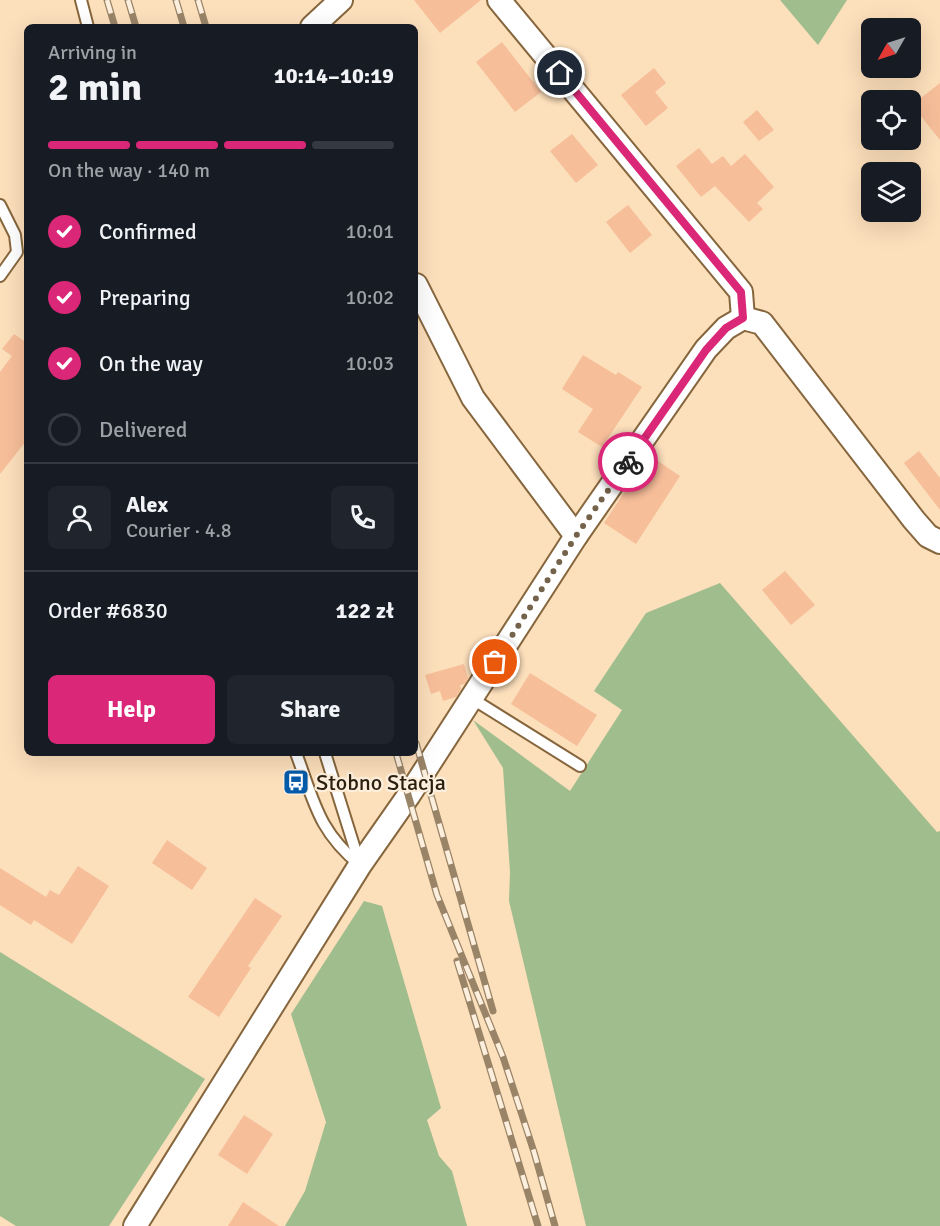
<!DOCTYPE html>
<meta charset="utf-8">
<style>
:root{--surface:#171b24;--page:#20242c;--text:#f1f3f6;--muted:#9ea1a6;--line:#363941;--accent:#db2777}
body{margin:0;font-family:Signika,sans-serif;background:var(--page);color:var(--text);height:100vh;display:flex;flex-direction:column;font-size:22px;white-space:nowrap}
*{box-sizing:border-box;margin:0}
p{font-size:20px;color:var(--muted)}
.icon{flex:none;width:33px;height:33px;fill:none;stroke:currentColor;stroke-width:2;stroke-linecap:round;stroke-linejoin:round}
.map{position:relative;flex:1;overflow:hidden}
.panel{position:absolute;left:24px;top:24px;width:394px;height:732px;display:flex;flex-direction:column;background:var(--surface);border-radius:9px;box-shadow:0 6px 24px #0002}
.panel>*{flex:none}
.needle{width:39px;rotate:231deg}
.buttons{position:absolute;left:861px;top:18px;display:grid;gap:12px}
.buttons a{display:grid;place-items:center;width:60px;height:60px;border-radius:9px;background:var(--surface);box-shadow:0 6px 24px #0002;font-size:30px}
.pin{position:absolute;display:grid;place-items:center;width:51px;height:51px;color:#fff;margin:-26px;border:3px solid #fff;border-radius:50%;box-shadow:0 2px 6px #0007}
.courier{position:absolute;display:grid;place-items:center;width:60px;height:60px;margin:-30px;border:4px solid #db2777;border-radius:50%;background:#fff;color:#222;box-shadow:0 2px 8px #0007}
.head em{font-style:normal;font-weight:700}
.head div{display:flex;flex-direction:column-reverse}
.head{display:flex;align-items:center;justify-content:space-between;height:102px;padding:0 24px}
h1{font-size:39px;font-weight:700;line-height:45px}
.bar{display:grid;grid-template-columns:repeat(4,1fr);gap:9px 6px;align-content:center;height:72px;padding:0 24px}
.bar i{height:8px;border-radius:4px;background:var(--line)}
.bar .active{background:var(--accent)}
.bar p{grid-column:span 4}
.line{display:flex;align-items:center;gap:15px;padding:0 24px;border-top:2px solid var(--line)}
.line div{flex:1}
.round{display:grid;place-items:center;flex:none;width:63px;height:63px;border-radius:9px;background:var(--page)}
ol{padding:0 24px;list-style:none}
li{display:flex;align-items:center;gap:18px;height:66px}
li p{margin-inline-start:auto}
li .icon{padding:6px;border-radius:50%;background:var(--accent);color:#fff;stroke-width:4}
li:last-child{color:var(--muted)}
li i{width:33px;height:33px;border:3px solid var(--line);border-radius:50%}
.button{display:flex;gap:12px;margin-top:auto;padding:12px 24px}
.button a{flex:1;height:69px;border-radius:9px;background:var(--accent);color:#fff;font-size:24px;font-weight:700;line-height:69px;text-align:center}
.button a+a{background:var(--page);color:var(--text)}
.map>svg:first-child{display:block}
.green{fill:#a0bd8d}
.building{fill:#f7be9a}
.lines{fill:none;stroke-linecap:round;stroke-linejoin:round}
.service-casing{stroke:#86663d;stroke-width:14}
.minor-casing{stroke:#86663d;stroke-width:26}
.service{stroke:#fff;stroke-width:10}
.minor{stroke:#fff;stroke-width:22}
.rail-casing{stroke:#998468;stroke-width:7}
.rail{stroke:#fdefdd;stroke-width:4.5;stroke-dasharray:14;stroke-linecap:butt}
.done{stroke:#75624a;stroke-width:6;stroke-dasharray:0 10.8}
.route{stroke:#db2777;stroke-width:8}
.labels{text-anchor:middle;stroke-width:4.5;stroke-linejoin:round;paint-order:stroke}
.poi-label{font-size:22px;fill:#2c1f0d;stroke:#fdefdd;text-anchor:start}
</style>
<div class="map">
<svg width="940" height="1226" viewBox="0 0 940 1226">
<rect width="100%" height="100%" fill="#fcdfbb"/>
<!-- green -->
<g class="green">
<polygon points="780,0 847,0 818,45"/>
<polygon points="720,583 937,832 940,831 940,1226 586,1226 509,901 510,872 503,768 473,720 570,791 622,710 594,691 646,613"/>
<polygon points="364,901 382,906 441,1108 427,1120 439,1156 452,1171 467,1226 285,1226 305,1191 326,1122 291,1014"/>
<polygon points="0,952 205,1079 109,1226 16,1226 0,1216"/>
</g>
<!-- building -->
<g class="building">
<polygon points="414,0 481,0 440,33"/>
<polygon points="502,42 541,92 515,112 476,62"/>
<polygon points="654,68 666,83 655,92 668,108 646,126 621,95"/>
<polygon points="940,83 940,140 912,105"/>
<polygon points="757,110 774,130 759,141 743,122"/>
<polygon points="572,134 598,165 576,183 550,151"/>
<polygon points="699,148 712,164 723,156 731,166 745,154 774,187 757,203 763,209 749,222 715,186 701,197 676,166"/>
<polygon points="628,205 652,235 630,253 606,222"/>
<polygon points="14,334 24,341 27,337 27,440 0,474 0,372 12,356 2,349"/>
<polygon points="583,355 616,375 618,372 642,387 602,447 578,432 593,409 562,389"/>
<polygon points="919,451 940,478 940,510 904,463"/>
<polygon points="649,455 680,476 636,544 604,523"/>
<polygon points="785,571 815,605 791,625 762,590"/>
<polygon points="464,664 468,678 465,684 460,685 461,689 456,697 443,701 440,691 431,694 425,675"/>
<polygon points="530,673 597,715 577,746 511,704"/>
<polygon points="167,840 207,868 192,890 152,863"/>
<polygon points="78,866 109,886 72,944 34,920 31,925 0,905 0,868 46,897 50,890 59,895"/>
<polygon points="255,898 282,916 248,966 251,968 219,1017 188,997"/>
<polygon points="244,1115 273,1134 247,1174 218,1155"/>
<polygon points="243,1202 279,1226 228,1226"/>
</g>
<g class="lines">
<defs>
<g id="service">
<polyline points="81,0 88,27"/>
<polyline points="0,205 15,235 17,252 0,276"/>
<polyline points="471,698 580,766"/>
<path d="M 296,753 C 314,801 318,831 360,865"/>
<polyline points="325,753 360,865"/>
</g>
<g id="minor">
<polyline points="499,0 741,292 743,318"/>
<polyline points="312,27 341,0"/>
<polyline points="416,285 473,398 576,536"/>
<polyline points="135,1226 360,865 409,795 576,536 706,349 726,328 743,318 762,323 914,520 928,536 940,542"/>
</g>
</defs>
<!-- service casing -->
<use href="#service" class="service-casing"/>
<!-- minor casing -->
<use href="#minor" class="minor-casing"/>
<!-- service -->
<use href="#service" class="service"/>
<!-- minor -->
<use href="#minor" class="minor"/>
<defs>
<g id="rail">
<polyline points="107,0 115,27"/>
<polyline points="128,0 136,27"/>
<polyline points="176,0 184,27"/>
<polyline points="198,0 206,27"/>
<polyline points="416,743 493,1011"/>
<polyline points="396,753 437,895 503,1057 534,1152 555,1226"/>
<polyline points="457,961 538,1226"/>
</g>
</defs>
<!-- rail casing -->
<use href="#rail" class="rail-casing"/>
<!-- rail -->
<use href="#rail" class="rail"/>
</g>
<g class="lines">
<!-- done -->
<polyline class="done" points="495,662 576,536 628,462"/>
<!-- route -->
<polyline class="route" points="560,73 741,292 743,318 726,328 706,350 628,462"/>
</g>
<!-- icons -->
<defs>
<symbol id="bus-square" viewBox="-11 -11 22 22"><rect x="-9" y="-9" width="18" height="18" rx="4" fill="#045ba9" stroke="#fdefdd"/><path d="M-5-6H5V4H4V6H2V4H-2V6H-4V4H-5ZM-3.5-4V0h7V-4ZM-3.5 1.2v1.5H-2V1.2ZM2 1.2v1.5H3.5V1.2Z" fill="#fff"/></symbol>
</defs>
<g fill-rule="evenodd">
<use href="#bus-square" x="281" y="767" width="30" height="30"/>
</g>
<g class="labels">
<!-- poi labels -->
<g class="poi-label">
<text x="316" y="790">Stobno Stacja</text>
</g>
</g>
</svg>
<div class="buttons">
<a><svg class="needle" viewBox="-14 -14 28 28"><path d="M0-13l5 13h-10z" fill="#e53935"/><path d="M0 13l5-13h-10z" fill="#9ea1a6"/></svg></a>
<a><svg class="icon" aria-label="locate" viewBox="0 0 24 24"><circle cx="12" cy="12" r="6"/><path d="M12 2v4M12 18v4M2 12h4M18 12h4"/></svg></a>
<a><svg class="icon" aria-label="layers" viewBox="0 0 24 24"><path d="M12 4l9 5-9 5-9-5zM3 14l9 5 9-5"/></svg></a>
</div>
<div class="pin" style="left:495px;top:662px;background:#ea580c"><svg class="icon" aria-label="bag" viewBox="0 0 24 24"><path d="M5 8h14l-1 12H6zM9 8a3 3 0 0 1 6 0"/></svg></div>
<div class="pin" style="left:560px;top:73px;background:#1f2937"><svg class="icon" aria-label="home" viewBox="0 0 24 24"><path d="M3 11l9-7 9 7M6 9v11h12V9"/></svg></div>
<div class="courier" style="left:628px;top:462px"><svg class="icon" aria-label="bike" viewBox="0 0 24 24"><circle cx="6" cy="16" r="4"/><circle cx="18" cy="16" r="4"/><path d="M6 16l4-8h5l3 8M10 8l3 8H6M13 5h3"/></svg></div>
<section class="panel">
<div class="head"><div><h1>2 min</h1><p>Arriving in</p></div><em>10:14–10:19</em></div>
<div class="bar"><i class="active"></i><i class="active"></i><i class="active"></i><i></i><p>On the way · 140 m</p></div>
<ol>
<li><svg class="icon" aria-label="check" viewBox="0 0 24 24"><path d="M5 12l5 5 9-10"/></svg>Confirmed<p>10:01</p></li>
<li><svg class="icon" aria-label="check" viewBox="0 0 24 24"><path d="M5 12l5 5 9-10"/></svg>Preparing<p>10:02</p></li>
<li><svg class="icon" aria-label="check" viewBox="0 0 24 24"><path d="M5 12l5 5 9-10"/></svg>On the way<p>10:03</p></li>
<li><i></i>Delivered</li>
</ol>
<div class="line" style="height:108px"><a class="round"><svg class="icon" aria-label="person" viewBox="0 0 24 24"><circle cx="12" cy="8" r="4"/><path d="M4 21q1-7 8-7t8 7"/></svg></a><div><b>Alex</b><p>Courier · 4.8</p></div><a class="round"><svg class="icon" aria-label="phone" viewBox="0 0 24 24"><path d="M5 4h4l2 5-3 2q2 4 5 5l2-3 5 2v4C11 20 4 13 5 4z"/></svg></a></div>
<div class="line" style="height:78px"><div>Order #6830</div><b>122 zł</b></div>
<div class="button"><a>Help</a><a>Share</a></div>
</section>
</div>
